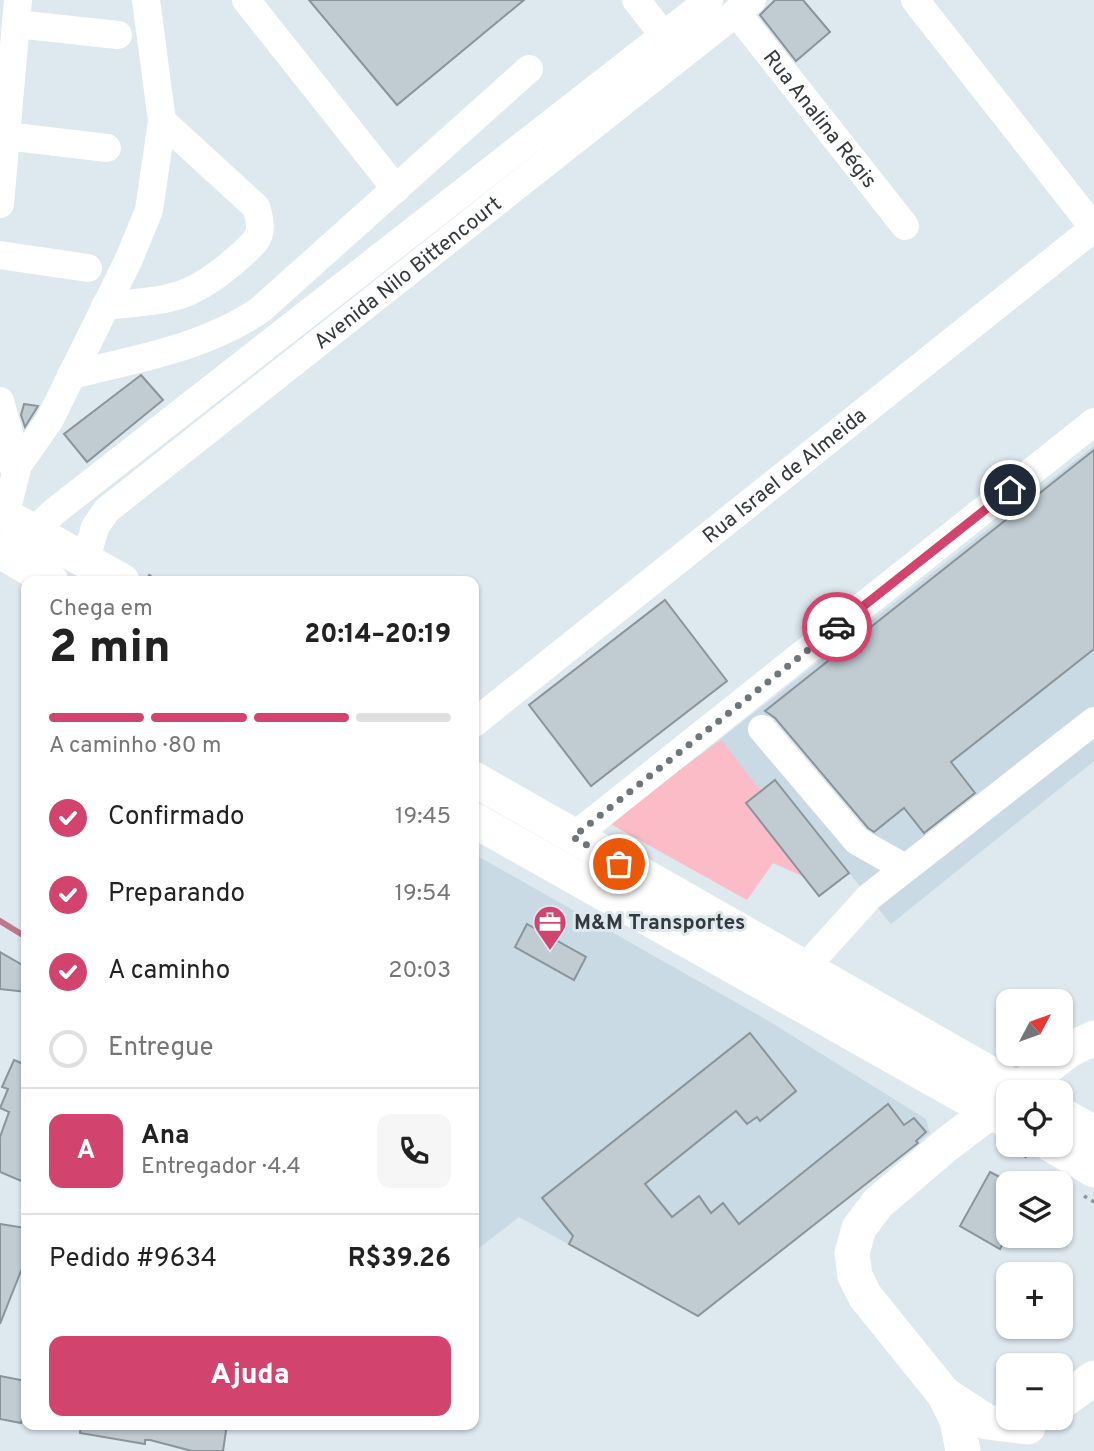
<!DOCTYPE html>
<html lang="pt">
<meta charset="utf-8">
<style>
:root{--surface:#fff;--page:#f6f6f6;--text:#222;--muted:#767676;--line:#e0e0e0;--accent:#d2446d}
body{margin:0;font-family:Overpass,sans-serif;background:var(--page);color:var(--text);height:100vh;display:flex;flex-direction:column;font-size:26px;white-space:nowrap}
*{box-sizing:border-box;margin:0}
p{font-size:23px;color:var(--muted)}
.icon{flex:none;width:38px;height:38px;fill:none;stroke:currentColor;stroke-width:2;stroke-linecap:round;stroke-linejoin:round}
.map{position:relative;flex:1;overflow:hidden}
.details{position:absolute;left:21px;top:576px;width:458px;height:854px;display:flex;flex-direction:column;background:var(--surface);border-radius:14px;box-shadow:0 2px 5px #0004}
.details>*{flex:none}
.needle{width:46px;rotate:49deg}
.tools{position:absolute;left:996px;top:989px;display:grid;gap:14px}
.tools a{display:grid;place-items:center;width:77px;height:77px;border-radius:14px;background:var(--surface);box-shadow:0 2px 5px #0004;font-size:35px}
.pin{position:absolute;display:grid;place-items:center;width:60px;height:60px;color:#fff;margin:-30px;border:4px solid #fff;border-radius:50%;box-shadow:0 2px 7px #0007}
.courier{position:absolute;display:grid;place-items:center;width:70px;height:70px;margin:-35px;border:5px solid #d2446d;border-radius:50%;background:#fff;color:#222;box-shadow:0 2px 9px #0007}
.head em{font-style:normal;font-weight:800}
.head div{display:flex;flex-direction:column-reverse}
.head{display:flex;align-items:center;justify-content:space-between;height:119px;padding:0 28px}
h1{font-size:46px;font-weight:800;line-height:52px}
.bar{display:grid;grid-template-columns:repeat(4,1fr);gap:10px 7px;align-content:center;height:84px;padding:0 28px}
.bar i{height:9px;border-radius:5px;background:var(--line)}
.bar .current{background:var(--accent)}
.bar p{grid-column:span 4}
.line{display:flex;align-items:center;gap:18px;padding:0 28px;border-top:2px solid var(--line)}
.line div{flex:1}
.round{display:grid;place-items:center;flex:none;width:74px;height:74px;border-radius:14px;background:var(--page)}
ol{padding:0 28px;list-style:none}
li{display:flex;align-items:center;gap:21px;height:77px}
li p{margin-inline-start:auto}
li .icon{padding:7px;border-radius:50%;background:var(--accent);color:#fff;stroke-width:4}
li:last-child{color:var(--muted)}
li i{width:38px;height:38px;border:4px solid var(--line);border-radius:50%}
.primary-button{display:flex;gap:14px;margin-top:auto;padding:14px 28px}
.primary-button a{flex:1;height:80px;border-radius:14px;background:var(--accent);color:#fff;font-size:28px;font-weight:800;line-height:80px;text-align:center}
.map>svg:first-child{display:block}
.built{fill:#c9dae5}
.green{fill:#fbbcc7}
.lines{fill:none;stroke-linecap:round;stroke-linejoin:round}
.stream{stroke:#bd7887;stroke-width:6}
.building{fill:#c0cbd2;stroke:#8a949a;stroke-width:2}
.path{stroke:#8c9599;stroke-width:3.5;stroke-dasharray:3.5 5;stroke-linecap:butt}
.minor{stroke:#fff;stroke-width:28}
.major{stroke:#fff;stroke-width:35}
.done{stroke:#6f767a;stroke-width:7;stroke-dasharray:0 12.6}
.route{stroke:#d2446d;stroke-width:9}
.labels{text-anchor:middle;stroke-width:6;stroke-linejoin:round;paint-order:stroke}
.street-label{font-size:21px;fill:#34393b;stroke:#dde8ef}
.poi-label{font-size:21px;font-weight:bold;fill:#34393b;stroke:#dde8ef;text-anchor:start}
</style>
<div class="map">
<svg width="1094" height="1451" viewBox="0 0 1094 1451">
<rect width="100%" height="100%" fill="#dde8ef"/>
<!-- built -->
<g class="built">
<polygon points="1094,446 1094,450 765,711 866,838 904,808 926,835 976,795 951,762 1094,649 1094,761 891,924 849,873 819,896 805,877 773,863 649,795"/>
<polygon points="474,854 767,1020 926,1119 930,1133 698,1316 519,1217 474,1252"/>
</g>
<!-- green -->
<polygon class="green" points="721,740 761,791 805,877 773,863 747,900 607,822"/>
<g class="lines">
<!-- stream -->
<polyline class="stream" points="0,921 26,937"/>
</g>
<!-- building -->
<g class="building">
<polygon points="309,0 524,0 397,105"/>
<polygon points="775,0 803,0 830,32 796,61 760,15"/>
<polygon points="141,375 163,400 87,462 64,434"/>
<polygon points="24,404 38,406 25,427 21,415"/>
<polygon points="1094,450 1094,649 951,762 975,793 924,833 904,808 874,832 868,828 775,718 765,711"/>
<polygon points="665,600 727,681 591,786 529,705"/>
<polygon points="775,780 849,873 819,896 746,803"/>
<polygon points="527,924 586,957 574,980 515,947"/>
<polygon points="0,952 26,967 26,992 0,989"/>
<polygon points="750,1033 796,1091 760,1121 757,1117 747,1124 736,1111 645,1184 672,1217 699,1196 711,1213 723,1203 739,1224 888,1104 904,1125 914,1118 926,1132 916,1141 918,1143 698,1316 569,1244 573,1236 542,1198"/>
<polygon points="14,1060 26,1065 26,1183 0,1172 0,1137 9,1112 0,1108 8,1089 2,1087"/>
<polygon points="990,1172 1008,1181 1008,1234 1000,1249 960,1226"/>
<polygon points="0,1224 26,1228 26,1273 21,1271 0,1324"/>
<polygon points="0,1376 26,1381 26,1420 22,1419 21,1423 0,1419"/>
<polygon points="81,1424 227,1424 223,1451 192,1451 150,1440 145,1440 145,1444 80,1433"/>
</g>
<g class="lines">
<!-- path -->
<g class="path">
<polyline points="148,575 159,581"/>
<polyline points="1009,1147 1027,1157"/>
<polyline points="1084,1196 1094,1202"/>
</g>
<!-- minor -->
<g class="minor">
<polyline points="246,0 396,189"/>
<polyline points="636,0 675,50"/>
<path id="s1" d="M 736,12 L 905,226"/>
<polyline points="16,24 118,35"/>
<polyline points="6,136 107,148"/>
<polyline points="0,204 18,0"/>
<polyline points="0,255 88,268"/>
<path d="M 105,306 C 170,299 188,302 239,257 C 259,239 265,234 256,207 L 162,121"/>
<path d="M 71,375 C 136,359 204,348 260,310 L 529,69"/>
<polyline points="0,401 18,465 5,516"/>
<polyline points="0,457 18,465 49,421 129,259 149,210 162,121 146,0"/>
<polyline points="34,531 55,511 709,0"/>
<path id="s2" d="M 86,560 L 95,527 L 107,510 L 752,0"/>
<path id="s3" d="M 474,723 L 1094,228 L 915,0"/>
<polyline points="762,729 857,841 905,868"/>
<polyline points="573,837 1094,422"/>
<polyline points="804,969 869,897 1094,721"/>
</g>
<!-- major -->
<g class="major">
<polyline points="0,513 122,581"/>
<polyline points="0,551 51,581"/>
<polyline points="474,779 1022,1092"/>
<polyline points="474,820 1008,1121"/>
<polyline points="1015,1092 1069,1050 1094,1038"/>
<polyline points="1060,1114 1094,1133"/>
<polyline points="1050,1144 1094,1170"/>
<polyline points="944,1394 987,1422 1028,1427"/>
<polyline points="1060,1403 1094,1378"/>
<polyline points="963,1451 957,1420 944,1394 865,1296 855,1276 852,1253 859,1228 878,1203 946,1145 1008,1098"/>
</g>
</g>
<g class="lines">
<!-- done -->
<polyline class="done" points="619,864 573,837 837,627"/>
<!-- route -->
<polyline class="route" points="837,627 1010,490"/>
</g>
<!-- icons -->
<defs>
<symbol id="office-pin" viewBox="-11 -11 22 30"><path d="M0 17L-7.5 6A9.5 9.5 0 1 1 7.5 6Z" fill="#d2446d" stroke="#dde8ef"/><path d="M-6-3h4V-5.5h4V-3h4V5H-6ZM-1-4.5V-3h2v-1.5ZM-6 0V1H6V0Z" fill="#fff"/></symbol>
</defs>
<g fill-rule="evenodd">
<use href="#office-pin" x="531" y="903" width="38" height="52"/>
</g>
<g class="labels">
<!-- street labels -->
<g class="street-label">
<text dy="7" stroke="none"><textPath href="#s1" startOffset="136">Rua Analina Régis</textPath></text>
<text dy="7" stroke="none"><textPath href="#s2" startOffset="438">Avenida Nilo Bittencourt</textPath></text>
<text dy="7" stroke="none"><textPath href="#s3" startOffset="397">Rua Israel de Almeida</textPath></text>
</g>
<!-- poi labels -->
<g class="poi-label">
<text x="574" y="929">M&amp;M Transportes</text>
</g>
</g>
</svg>
<div class="tools">
<a><svg class="needle" viewBox="-14 -14 28 28"><path d="M0-13l5 13h-10z" fill="#e53935"/><path d="M0 13l5-13h-10z" fill="#767676"/></svg></a>
<a><svg class="icon" aria-label="locate" viewBox="0 0 24 24"><circle cx="12" cy="12" r="6"/><path d="M12 2v4M12 18v4M2 12h4M18 12h4"/></svg></a>
<a><svg class="icon" aria-label="layers" viewBox="0 0 24 24"><path d="M12 4l9 5-9 5-9-5zM3 14l9 5 9-5"/></svg></a>
<a>+</a>
<a>−</a>
</div>
<div class="pin" style="left:619px;top:864px;background:#ea580c"><svg class="icon" aria-label="bag" viewBox="0 0 24 24"><path d="M5 8h14l-1 12H6zM9 8a3 3 0 0 1 6 0"/></svg></div>
<div class="pin" style="left:1010px;top:490px;background:#1f2937"><svg class="icon" aria-label="home" viewBox="0 0 24 24"><path d="M3 11l9-7 9 7M6 9v11h12V9"/></svg></div>
<div class="courier" style="left:837px;top:627px"><svg class="icon" aria-label="car" viewBox="0 0 24 24"><path d="M5 17H2v-5l4-1 3-4h7l3 4 3 1v5h-3M9 17h6M6 11h13"/><circle cx="7" cy="17" r="2"/><circle cx="17" cy="17" r="2"/></svg></div>
<section class="details">
<div class="head"><div><h1>2 min</h1><p>Chega em</p></div><em>20:14–20:19</em></div>
<div class="bar"><i class="current"></i><i class="current"></i><i class="current"></i><i></i><p>A caminho · 80 m</p></div>
<ol>
<li><svg class="icon" aria-label="check" viewBox="0 0 24 24"><path d="M5 12l5 5 9-10"/></svg>Confirmado<p>19:45</p></li>
<li><svg class="icon" aria-label="check" viewBox="0 0 24 24"><path d="M5 12l5 5 9-10"/></svg>Preparando<p>19:54</p></li>
<li><svg class="icon" aria-label="check" viewBox="0 0 24 24"><path d="M5 12l5 5 9-10"/></svg>A caminho<p>20:03</p></li>
<li><i></i>Entregue</li>
</ol>
<div class="line" style="height:126px"><b class="round" style="background:var(--accent);color:#fff">A</b><div><b>Ana</b><p>Entregador · 4.4</p></div><a class="round"><svg class="icon" aria-label="phone" viewBox="0 0 24 24"><path d="M5 4h4l2 5-3 2q2 4 5 5l2-3 5 2v4C11 20 4 13 5 4z"/></svg></a></div>
<div class="line" style="height:91px"><div>Pedido #9634</div><b>R$39.26</b></div>
<div class="primary-button"><a>Ajuda</a></div>
</section>
</div>
